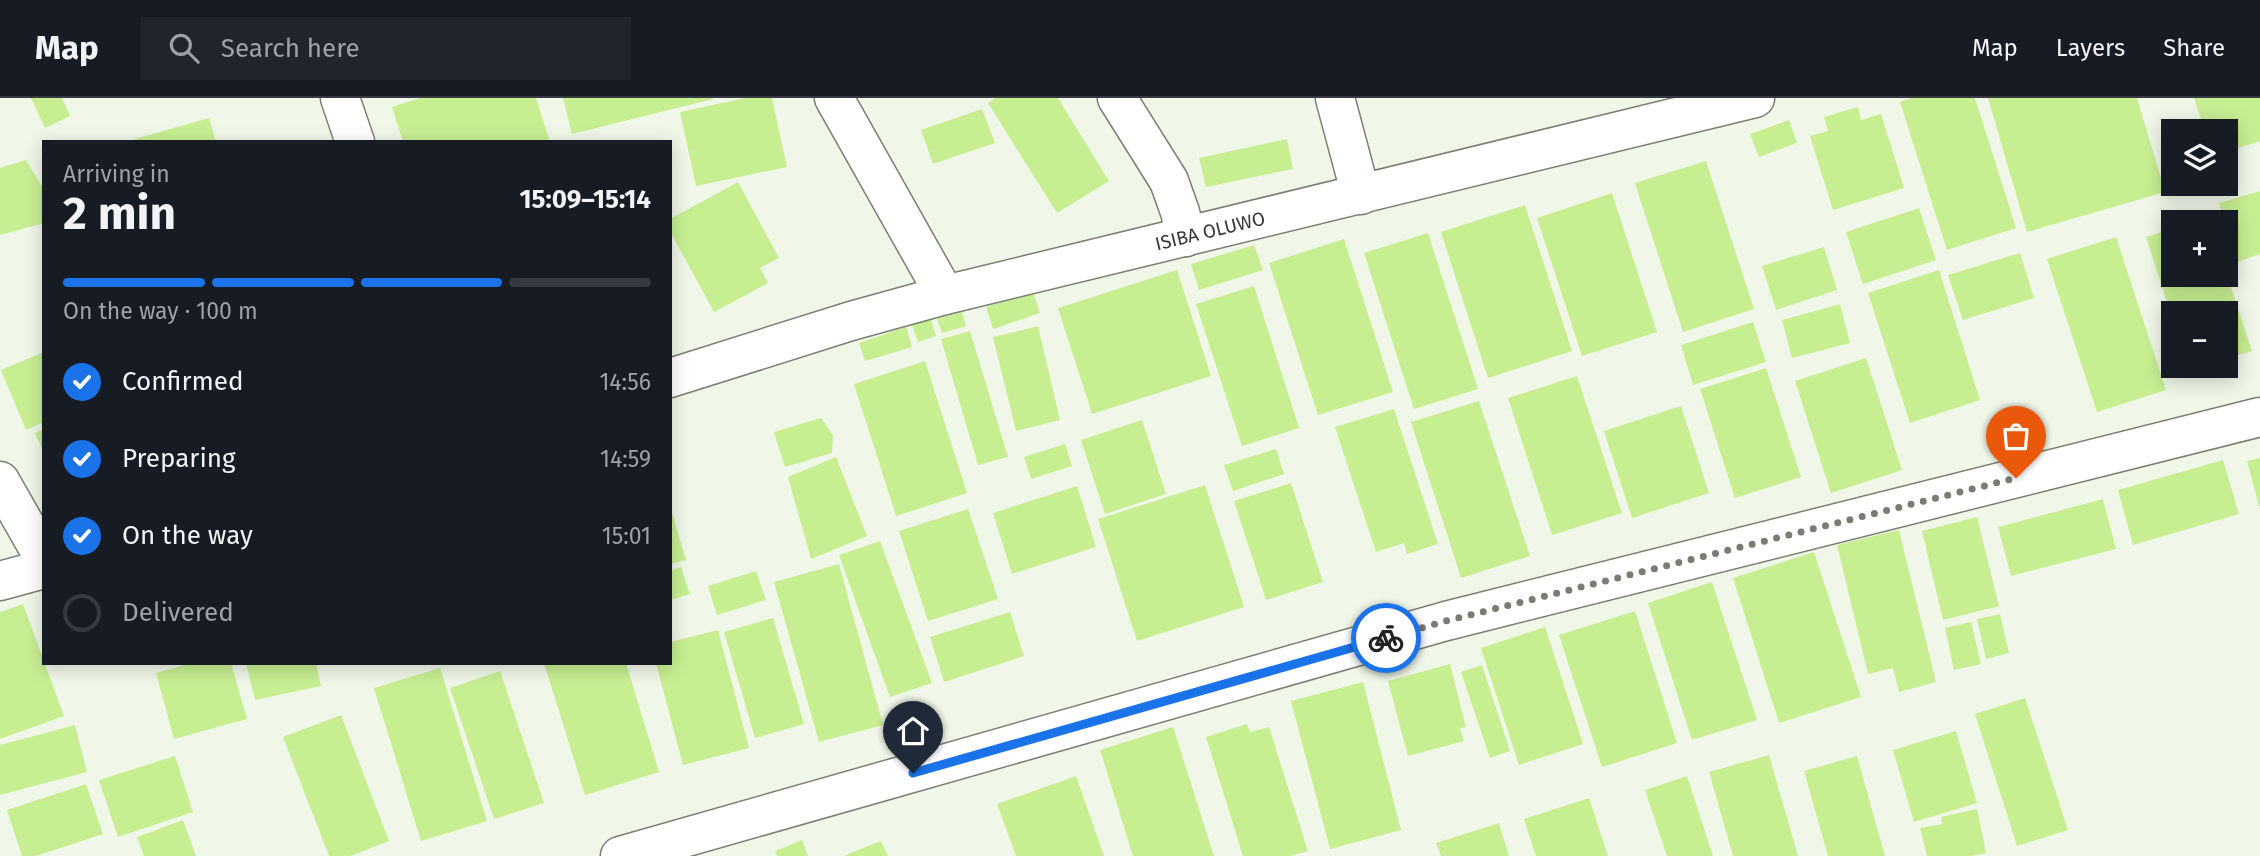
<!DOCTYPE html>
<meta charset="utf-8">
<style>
:root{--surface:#171b24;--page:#20242c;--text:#f1f3f6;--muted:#9ea1a6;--line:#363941;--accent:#1a73e8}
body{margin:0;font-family:"Fira Sans",sans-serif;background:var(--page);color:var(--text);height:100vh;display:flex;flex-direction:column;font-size:26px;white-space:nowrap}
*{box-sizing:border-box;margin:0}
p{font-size:23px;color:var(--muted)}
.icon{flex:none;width:38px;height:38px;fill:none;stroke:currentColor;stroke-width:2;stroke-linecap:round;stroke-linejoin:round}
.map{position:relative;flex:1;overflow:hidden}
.panel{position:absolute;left:42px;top:42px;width:630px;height:525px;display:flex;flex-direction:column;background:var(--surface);border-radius:0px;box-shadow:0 4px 18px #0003}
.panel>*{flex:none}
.fabs{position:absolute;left:2161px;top:21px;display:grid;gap:14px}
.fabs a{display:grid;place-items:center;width:77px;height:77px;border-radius:0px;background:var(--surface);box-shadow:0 4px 18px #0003;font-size:35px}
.pin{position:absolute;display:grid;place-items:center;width:60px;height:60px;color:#fff;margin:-72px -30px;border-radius:50% 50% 50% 0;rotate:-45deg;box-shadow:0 0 7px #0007}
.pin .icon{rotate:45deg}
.courier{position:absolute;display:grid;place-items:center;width:70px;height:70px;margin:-35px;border:5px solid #1a73e8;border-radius:50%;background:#fff;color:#222;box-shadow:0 2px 9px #0007}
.head em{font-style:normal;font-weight:700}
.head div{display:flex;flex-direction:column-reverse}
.head{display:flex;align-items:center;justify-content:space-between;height:119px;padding:0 21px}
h1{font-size:46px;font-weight:700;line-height:52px}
.bar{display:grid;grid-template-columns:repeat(4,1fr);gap:10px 7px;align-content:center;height:84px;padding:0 21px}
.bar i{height:9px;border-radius:5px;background:var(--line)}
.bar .on{background:var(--accent)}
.bar p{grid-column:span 4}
ol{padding:0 21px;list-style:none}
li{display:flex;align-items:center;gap:21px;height:77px}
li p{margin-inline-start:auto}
li .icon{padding:7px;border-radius:50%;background:var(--accent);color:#fff;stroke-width:4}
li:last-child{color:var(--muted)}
li i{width:38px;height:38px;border:4px solid var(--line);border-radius:50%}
header{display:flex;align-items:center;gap:42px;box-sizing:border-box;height:98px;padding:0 35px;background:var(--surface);border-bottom:2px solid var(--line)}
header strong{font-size:33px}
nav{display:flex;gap:38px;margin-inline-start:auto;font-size:24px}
.search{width:490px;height:63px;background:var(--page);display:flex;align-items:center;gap:18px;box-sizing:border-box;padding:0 24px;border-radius:0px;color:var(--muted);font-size:26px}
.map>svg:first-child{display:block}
.building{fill:#c7ef92}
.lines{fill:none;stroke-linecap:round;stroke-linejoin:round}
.minor-casing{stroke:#798072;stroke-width:41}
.minor{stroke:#fff;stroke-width:38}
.done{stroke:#787c73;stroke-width:7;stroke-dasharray:0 12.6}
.route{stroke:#1a73e8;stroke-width:9}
.labels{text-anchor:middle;stroke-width:7;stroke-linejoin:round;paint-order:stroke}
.street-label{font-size:19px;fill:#373a34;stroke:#f0f7e8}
</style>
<header>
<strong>Map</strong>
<div class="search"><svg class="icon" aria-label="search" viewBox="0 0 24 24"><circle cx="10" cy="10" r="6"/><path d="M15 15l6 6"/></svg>Search here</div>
<nav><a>Map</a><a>Layers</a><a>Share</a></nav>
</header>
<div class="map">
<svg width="2260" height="758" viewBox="0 0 2260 758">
<rect width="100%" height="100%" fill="#f0f7e8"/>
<!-- building -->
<g class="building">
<polygon points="31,0 62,0 70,18 45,30"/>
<polygon points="420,0 536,0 549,41 539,44 403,44 392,9"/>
<polygon points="563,0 713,0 713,1 572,36"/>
<polygon points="745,0 772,0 787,69 696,88 680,14"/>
<polygon points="995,0 1058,0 1109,83 1057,115 988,5"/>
<polygon points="1912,0 1975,0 2016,130 1947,152 1900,4"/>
<polygon points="1988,0 2137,0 2165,94 2027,134"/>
<polygon points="2194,0 2260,0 2260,43 2226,54 2226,33 2205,33"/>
<polygon points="1858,9 1861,22 1881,16 1904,90 1833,112 1810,38 1828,33 1824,19"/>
<polygon points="982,11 995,45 933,66 921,32"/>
<polygon points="209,20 216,44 128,44 128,43"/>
<polygon points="1789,22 1797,45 1759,59 1750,36"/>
<polygon points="1287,41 1293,71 1206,89 1199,60"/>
<polygon points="26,62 44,92 44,125 0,137 0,70"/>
<polygon points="1706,63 1754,211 1683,234 1635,85"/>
<polygon points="738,84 779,160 760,170 768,185 714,214 670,133 670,121"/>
<polygon points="2260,93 2260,156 2237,164 2219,105"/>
<polygon points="1612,95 1657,234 1582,258 1537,120"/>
<polygon points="1525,107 1572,253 1488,280 1441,134"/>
<polygon points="1919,110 1936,162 1863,186 1846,134"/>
<polygon points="2174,130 2174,177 2227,177 2252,253 2226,261 2226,215 2174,215 2173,223 2146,139"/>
<polygon points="1428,135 1478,291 1414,311 1364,155"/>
<polygon points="2116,139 2166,292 2097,314 2047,161"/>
<polygon points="1344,141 1393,294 1318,317 1269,165"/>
<polygon points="1254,147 1263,172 1199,192 1191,166"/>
<polygon points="1824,149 1837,192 1776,212 1762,168"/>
<polygon points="2020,155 2034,200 1963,222 1948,177"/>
<polygon points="1177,172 1211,278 1092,316 1058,210"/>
<polygon points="1939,172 1980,302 1910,325 1868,195"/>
<polygon points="1254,188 1299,330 1242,348 1196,206"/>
<polygon points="1033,194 1040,215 993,231 986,209"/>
<polygon points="1840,206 1850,245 1792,260 1782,222"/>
<polygon points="962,214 966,228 942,235 937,221"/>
<polygon points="931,221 936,238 918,244 912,227"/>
<polygon points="1753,224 1766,264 1693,287 1681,247"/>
<polygon points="1038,228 1060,322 1016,333 993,239"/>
<polygon points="906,229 912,249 865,263 859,245"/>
<polygon points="970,233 1008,359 978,367 941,241"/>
<polygon points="44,254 44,324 26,332 1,272"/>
<polygon points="1866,260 1902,372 1831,395 1795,283"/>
<polygon points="925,263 967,395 896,418 854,286"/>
<polygon points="1766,270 1801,379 1735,400 1700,291"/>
<polygon points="1577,278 1622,415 1552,437 1508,300"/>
<polygon points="1479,303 1530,458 1461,480 1411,324"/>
<polygon points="1681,308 1709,395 1632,420 1604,333"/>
<polygon points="1394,311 1438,446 1407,456 1404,445 1376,454 1335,329"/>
<polygon points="821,320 833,337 832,355 785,369 774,334"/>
<polygon points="1142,322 1166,396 1105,416 1081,342"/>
<polygon points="44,331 44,355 35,335"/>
<polygon points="1065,346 1072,368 1031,381 1024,359"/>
<polygon points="1276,351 1284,376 1233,393 1224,367"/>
<polygon points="836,359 867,438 811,461 788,379"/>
<polygon points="2260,360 2260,408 2259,408 2247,363"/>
<polygon points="2223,362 2239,416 2133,447 2118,392"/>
<polygon points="1291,385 1323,484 1266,502 1234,403"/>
<polygon points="1205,387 1244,509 1137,543 1098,421"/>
<polygon points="1077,388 1096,449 1012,476 993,415"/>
<polygon points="2103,401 2116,451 2011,478 1998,429"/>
<polygon points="670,408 686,462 670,466"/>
<polygon points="968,411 998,501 928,523 899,433"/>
<polygon points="1977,419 1999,508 1943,522 1922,433"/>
<polygon points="1899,432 1936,584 1899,594 1893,570 1868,576 1837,447"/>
<polygon points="880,443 932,585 890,599 839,457"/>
<polygon points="1814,454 1861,599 1779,625 1733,480"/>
<polygon points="839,466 883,627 819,644 774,484"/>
<polygon points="681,469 690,496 670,502 670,473"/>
<polygon points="756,473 766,502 717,517 708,488"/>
<polygon points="1712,484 1757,622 1692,642 1648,505"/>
<polygon points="23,506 64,618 0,641 0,514"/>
<polygon points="1635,513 1677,645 1602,669 1559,537"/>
<polygon points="1010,514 1024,558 944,584 930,539"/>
<polygon points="2000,516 2009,555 1986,561 1977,521"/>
<polygon points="773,520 804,626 755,640 724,534"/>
<polygon points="1971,524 1981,566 1954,572 1945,530"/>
<polygon points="1545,529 1583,646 1519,667 1481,550"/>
<polygon points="718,532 749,650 683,667 656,565 670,565 670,544"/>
<polygon points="192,565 231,565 247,621 174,641 156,575"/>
<polygon points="246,565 316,565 321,588 255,602"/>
<polygon points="544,565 626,565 659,674 585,697"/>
<polygon points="1450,566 1466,629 1460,630 1464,643 1408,658 1388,583"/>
<polygon points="1482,567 1510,653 1490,660 1461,574"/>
<polygon points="440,570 487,723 421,743 374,590"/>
<polygon points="500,573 544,705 494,721 450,590"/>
<polygon points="1363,584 1401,732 1330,751 1291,603"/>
<polygon points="2025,600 2068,732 2017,748 1975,616"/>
<polygon points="341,617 389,743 350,758 329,758 283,639"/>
<polygon points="1247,626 1250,634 1269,629 1308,753 1290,758 1243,758 1206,639"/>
<polygon points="75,627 87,674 0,697 0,647"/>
<polygon points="1173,629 1214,758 1133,758 1100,652"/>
<polygon points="1956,633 1977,705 1914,724 1893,652"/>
<polygon points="1769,657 1798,758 1733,758 1709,674"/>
<polygon points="175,658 193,714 118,739 99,682"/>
<polygon points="1857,658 1885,758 1828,758 1804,673"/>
<polygon points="1076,678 1104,758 1016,758 997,706"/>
<polygon points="1687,678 1713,758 1667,758 1645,692"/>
<polygon points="86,686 103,736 36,758 22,758 7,712"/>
<polygon points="1589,700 1608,758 1536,758 1524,721"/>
<polygon points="1977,711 1986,755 1971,758 1927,758 1920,730 1942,726 1941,719"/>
<polygon points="183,722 196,758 144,758 137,739"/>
<polygon points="1499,725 1509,758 1441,758 1436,745"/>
<polygon points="802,742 808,758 777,758 775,753"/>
<polygon points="881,743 888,758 843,758"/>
</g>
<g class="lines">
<defs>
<g id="minor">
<polyline points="340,0 355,44"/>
<polyline points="834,0 945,197"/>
<polyline points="1117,0 1169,83 1180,114 1186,139"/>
<polyline points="1335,0 1361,97"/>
<path id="s1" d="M 670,280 L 851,223 L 945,197 L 1755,0"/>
<polyline points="0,383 44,460"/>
<polyline points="0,483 44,471"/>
<polyline points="620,758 1446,523 2260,319"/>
</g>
</defs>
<!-- minor casing -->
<use href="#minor" class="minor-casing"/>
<!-- minor -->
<use href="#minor" class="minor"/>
</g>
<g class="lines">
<!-- done -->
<polyline class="done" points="1386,540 1446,523 2016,380"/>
<!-- route -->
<polyline class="route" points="913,675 1386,540"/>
</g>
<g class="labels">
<!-- street labels -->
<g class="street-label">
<text dy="7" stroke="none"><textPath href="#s1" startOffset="560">ISIBA OLUWO</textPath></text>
</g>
</g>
</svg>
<div class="fabs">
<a><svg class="icon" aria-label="layers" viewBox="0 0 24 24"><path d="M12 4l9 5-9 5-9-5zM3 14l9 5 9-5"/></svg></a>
<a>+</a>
<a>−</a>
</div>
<div class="pin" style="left:2016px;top:380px;background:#ea580c"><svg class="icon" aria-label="bag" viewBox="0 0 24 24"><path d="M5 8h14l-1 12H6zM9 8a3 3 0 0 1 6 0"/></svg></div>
<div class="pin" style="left:913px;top:675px;background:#1f2937"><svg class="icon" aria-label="home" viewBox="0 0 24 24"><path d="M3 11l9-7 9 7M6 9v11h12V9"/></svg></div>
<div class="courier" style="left:1386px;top:540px"><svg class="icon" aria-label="bike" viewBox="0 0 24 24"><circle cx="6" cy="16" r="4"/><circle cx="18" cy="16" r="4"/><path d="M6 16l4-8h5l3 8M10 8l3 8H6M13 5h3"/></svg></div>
<section class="panel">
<div class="head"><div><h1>2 min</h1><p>Arriving in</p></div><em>15:09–15:14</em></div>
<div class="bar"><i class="on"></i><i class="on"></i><i class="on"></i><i></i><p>On the way · 100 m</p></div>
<ol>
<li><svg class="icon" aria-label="check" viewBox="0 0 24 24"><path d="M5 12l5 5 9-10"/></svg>Confirmed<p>14:56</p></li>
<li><svg class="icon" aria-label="check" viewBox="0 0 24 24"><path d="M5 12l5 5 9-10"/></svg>Preparing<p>14:59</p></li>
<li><svg class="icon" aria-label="check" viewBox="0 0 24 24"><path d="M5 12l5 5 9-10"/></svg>On the way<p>15:01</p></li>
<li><i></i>Delivered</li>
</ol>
</section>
</div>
